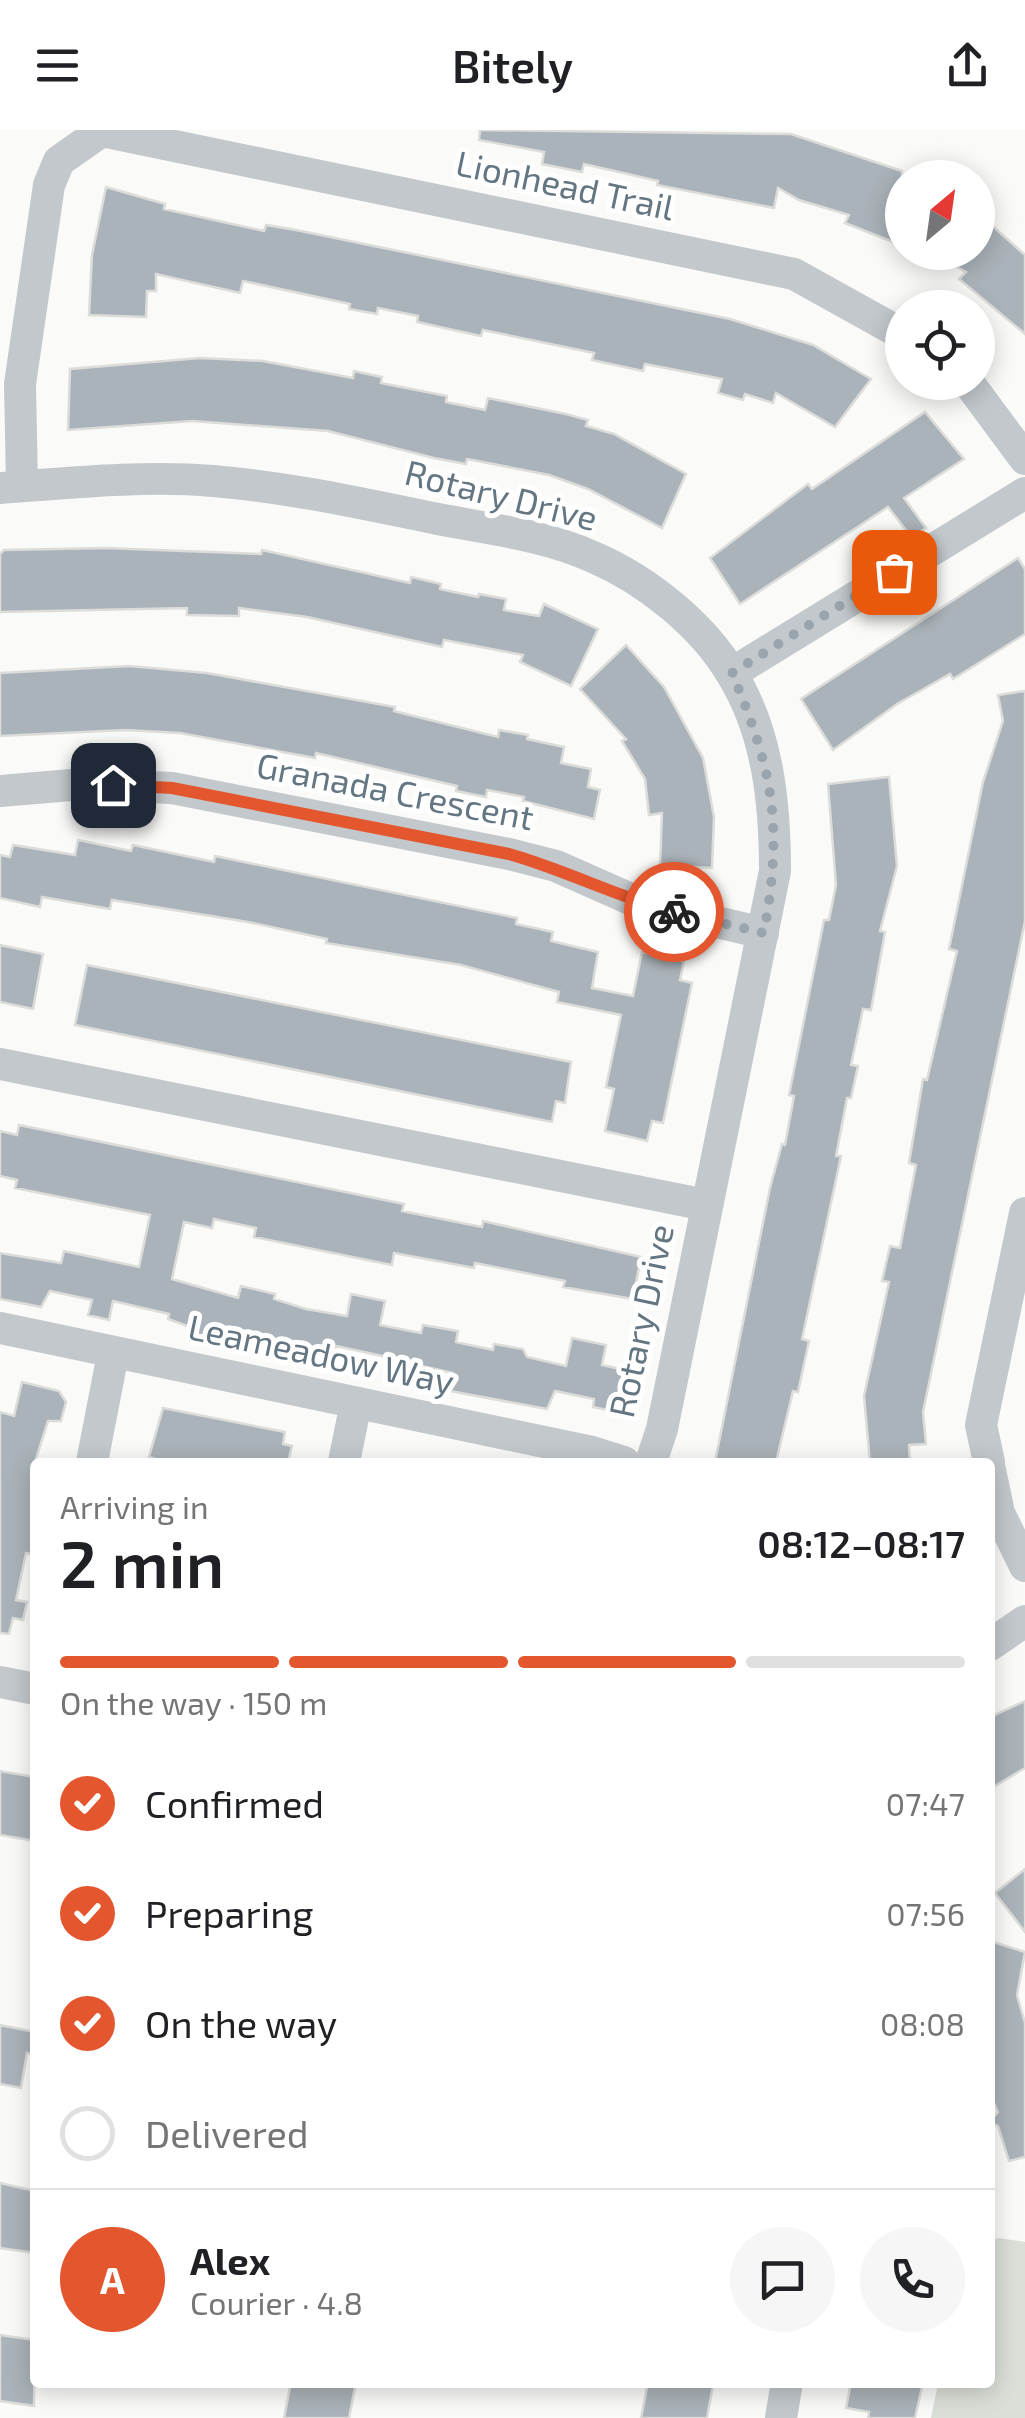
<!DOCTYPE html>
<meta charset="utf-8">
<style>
:root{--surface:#fff;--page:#f6f6f6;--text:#202124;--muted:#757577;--line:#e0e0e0;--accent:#e4572e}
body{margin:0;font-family:"Exo 2",sans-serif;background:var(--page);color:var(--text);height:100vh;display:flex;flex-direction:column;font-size:38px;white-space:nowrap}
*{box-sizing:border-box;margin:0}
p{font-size:32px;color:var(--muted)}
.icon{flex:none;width:55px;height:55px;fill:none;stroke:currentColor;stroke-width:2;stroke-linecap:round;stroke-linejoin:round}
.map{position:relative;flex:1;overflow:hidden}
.side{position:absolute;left:30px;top:1328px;width:965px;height:930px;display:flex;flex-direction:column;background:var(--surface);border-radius:10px;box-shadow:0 5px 25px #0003}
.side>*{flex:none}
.needle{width:65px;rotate:29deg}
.buttons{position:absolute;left:885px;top:30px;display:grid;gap:20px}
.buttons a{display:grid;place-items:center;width:110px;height:110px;border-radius:50%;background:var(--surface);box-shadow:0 5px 25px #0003;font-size:50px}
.pin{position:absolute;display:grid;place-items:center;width:85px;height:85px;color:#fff;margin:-42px;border-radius:20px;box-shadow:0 5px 15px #0006}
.courier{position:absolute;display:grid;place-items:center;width:100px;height:100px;margin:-50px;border:8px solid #e4572e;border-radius:50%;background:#fff;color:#222;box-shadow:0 2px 12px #0007}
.summary em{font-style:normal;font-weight:600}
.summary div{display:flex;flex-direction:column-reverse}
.summary{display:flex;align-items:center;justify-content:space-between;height:170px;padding:0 30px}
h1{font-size:65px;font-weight:600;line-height:75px}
.bar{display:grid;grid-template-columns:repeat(4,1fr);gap:15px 10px;align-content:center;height:120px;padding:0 30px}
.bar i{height:12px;border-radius:8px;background:var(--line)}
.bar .active{background:var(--accent)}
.bar p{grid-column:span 4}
.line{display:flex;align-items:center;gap:25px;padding:0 30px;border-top:2px solid var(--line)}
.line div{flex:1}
.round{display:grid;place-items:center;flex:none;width:105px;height:105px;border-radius:52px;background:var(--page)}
ol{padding:0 30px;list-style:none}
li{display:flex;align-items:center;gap:30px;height:110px}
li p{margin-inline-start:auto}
li .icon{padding:10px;border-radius:50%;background:var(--accent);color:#fff;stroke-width:4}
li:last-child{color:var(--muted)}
li i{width:55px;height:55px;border:5px solid var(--line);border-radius:50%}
header{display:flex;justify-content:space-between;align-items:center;height:130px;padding:0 30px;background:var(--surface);font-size:45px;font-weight:600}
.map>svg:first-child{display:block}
.green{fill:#dadfd7}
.building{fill:#aab3b9;stroke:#dcdcda;stroke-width:2.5}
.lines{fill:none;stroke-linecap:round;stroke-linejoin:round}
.minor{stroke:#c3c8cc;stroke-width:32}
.done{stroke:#99a4ac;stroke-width:10;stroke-dasharray:0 18}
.route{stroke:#e4572e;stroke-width:12}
.labels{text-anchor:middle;stroke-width:10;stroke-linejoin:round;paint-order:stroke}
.street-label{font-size:35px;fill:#657683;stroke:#fff}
</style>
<header><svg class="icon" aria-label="menu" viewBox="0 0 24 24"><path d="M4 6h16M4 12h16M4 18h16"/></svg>Bitely<svg class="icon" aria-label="share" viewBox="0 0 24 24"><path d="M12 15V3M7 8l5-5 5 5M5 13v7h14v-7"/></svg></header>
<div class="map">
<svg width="1025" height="2288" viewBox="0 0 1025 2288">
<rect width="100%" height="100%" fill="#fafaf8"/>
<!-- green -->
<polygon class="green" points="999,2108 1025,2112 1025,2288 931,2288 938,2253 990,2252 990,2111"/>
<!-- building -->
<g class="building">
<polygon points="480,0 791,4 902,41 902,103 898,114 845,93 849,85 799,70 778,58 774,78 657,55 658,51 584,34 582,42 542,34 544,22 479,10"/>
<polygon points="106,57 165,74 164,79 264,101 266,95 296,100 730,189 813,215 871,249 835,297 776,263 773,273 745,264 743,270 718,263 722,249 645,234 643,241 592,230 594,223 483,200 481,206 417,192 418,186 378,178 377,184 349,179 350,174 243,151 240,163 156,144 156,161 147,161 146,187 89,185 92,125"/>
<polygon points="978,83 1025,125 1025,204 959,149 966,142 931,122 978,122"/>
<polygon points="200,228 263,231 353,248 354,241 382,247 381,253 447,266 446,272 485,280 488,268 566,284 588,290 586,296 614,304 686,344 662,398 588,359 549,345 467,329 466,334 434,328 328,301 192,291 68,300 70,239"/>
<polygon points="925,282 964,329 904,368 926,398 912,408 888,377 740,474 710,428 808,354 812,359"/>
<polygon points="105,418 261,424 262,420 410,453 411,447 441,454 440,459 478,467 479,464 506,469 504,480 539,486 544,474 598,499 571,556 520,532 523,525 444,510 442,517 307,487 239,478 239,486 187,485 187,478 0,482 0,424 4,420"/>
<polygon points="1018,428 1025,439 1025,504 953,549 950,544 897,574 833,620 801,569"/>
<polygon points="626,515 664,557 703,628 714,687 712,738 660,735 662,683 649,685 645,649 622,611 626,609 580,559"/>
<polygon points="129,536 207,543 395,577 394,581 498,607 499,600 528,605 527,609 564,617 561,633 591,639 588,657 600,660 594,689 523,671 524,667 487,660 486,667 456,661 457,656 316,623 315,628 180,603 125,600 0,606 0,543"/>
<polygon points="1025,561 1025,791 923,1282 926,1314 909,1315 910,1332 870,1332 864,1266 889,1152 882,1151 890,1116 900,1118 916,1035 909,1033 923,949 927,950 957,821 949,819 983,652 1003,591 998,565"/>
<polygon points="889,647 897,736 880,801 885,802 871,880 863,879 851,935 858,936 851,968 847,968 836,1026 841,1026 802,1209 809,1211 798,1262 793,1261 776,1332 715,1332 770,1058 782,1014 785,1015 794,966 789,965 824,790 829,790 836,755 828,654"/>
<polygon points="78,710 131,721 133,715 214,732 215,726 517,788 516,794 553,802 551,811 598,822 592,858 633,866 642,822 684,831 680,850 692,853 663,993 652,991 647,1011 605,1001 614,959 606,957 621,885 557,872 559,862 461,835 326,813 327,809 248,792 112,770 110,779 42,767 40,777 0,768 0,725 10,727 13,715 75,725"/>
<polygon points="0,815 43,824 33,879 0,872"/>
<polygon points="87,835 571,932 565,973 556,971 552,992 75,895"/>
<polygon points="19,995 404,1074 402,1081 482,1097 483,1091 641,1127 633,1169 563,1157 565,1151 475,1133 474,1138 394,1123 392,1135 254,1107 256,1098 214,1089 212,1098 184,1092 172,1149 238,1168 241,1156 275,1164 274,1169 306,1179 347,1186 351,1164 385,1171 380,1195 421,1203 423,1195 458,1201 456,1212 493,1220 494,1214 523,1219 527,1227 566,1236 572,1208 606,1215 602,1235 630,1241 623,1274 619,1273 617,1282 593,1277 594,1269 555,1261 547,1279 450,1261 453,1243 413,1234 409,1251 388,1247 392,1228 336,1216 332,1235 267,1223 271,1206 226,1197 219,1212 194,1206 196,1199 168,1189 169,1184 113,1171 109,1190 88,1185 92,1170 50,1161 41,1177 0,1169 0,1123 61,1133 64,1121 139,1137 150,1085 15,1058 17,1050 0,1046 0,1001 17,1005"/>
<polygon points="22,1252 59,1261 66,1272 61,1291 48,1291 35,1332 35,1425 26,1423 16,1470 27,1472 23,1490 13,1488 9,1504 0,1503 0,1282 14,1286"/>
<polygon points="163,1278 285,1302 283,1314 292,1316 288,1332 166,1332 149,1327"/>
<polygon points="1025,1571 1025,1638 990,1659 990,1587"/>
<polygon points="0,1641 35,1647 35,1711 0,1705"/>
<polygon points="1025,1739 1025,1802 995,1763"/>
<polygon points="990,1811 1025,1822 1017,1865 1025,1893 1025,2027 1009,2031 998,1996 990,1992 998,1982 990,1964"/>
<polygon points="0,1895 35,1902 35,1925 27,1923 21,1958 0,1954"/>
<polygon points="0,2053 35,2061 35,2123 0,2118"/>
<polygon points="0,2205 35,2210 34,2276 0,2271"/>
<polygon points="291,2252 356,2252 349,2288 284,2288"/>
<polygon points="648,2252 713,2255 707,2288 641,2288"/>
<polygon points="851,2252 923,2252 915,2288 868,2288 869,2282 846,2278"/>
</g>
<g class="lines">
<!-- minor -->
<g class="minor">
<polyline points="968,252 1025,329"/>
<polyline points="22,356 20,254 49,55 59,31 102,1 794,144 902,204"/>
<path d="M 0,358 C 67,353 146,345 213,351 C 288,357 364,374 438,389 C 489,399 545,405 593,427 C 645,449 702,494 731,543 C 768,602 775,673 775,741 L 662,1299 L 651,1332"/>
<polyline points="732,543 1025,363"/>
<polyline points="0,661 83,654 172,658 509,724 556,736 644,775 763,803"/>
<polyline points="0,934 706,1075"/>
<polyline points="0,1198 592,1322 624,1332"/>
<polyline points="92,1332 113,1224"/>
<polyline points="344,1332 356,1273"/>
<polyline points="989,1332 981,1295 1025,1083"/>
<polyline points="990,1340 999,1383 1025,1436"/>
<polyline points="990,1515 1025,1491"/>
<polyline points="0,1552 35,1559"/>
<polyline points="781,2288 787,2252"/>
</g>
</g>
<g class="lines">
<!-- done -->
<path class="done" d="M 674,782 L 764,803 C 783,695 774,643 732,543 L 894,442"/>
<!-- route -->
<path class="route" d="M 113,655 L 172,658 L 509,724 C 566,740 617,767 674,782"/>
</g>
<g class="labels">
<!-- street labels -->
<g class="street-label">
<text transform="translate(565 56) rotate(12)" y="12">Lionhead Trail</text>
<text transform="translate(501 366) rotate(14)" y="12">Rotary Drive</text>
<text transform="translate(395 662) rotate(11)" y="12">Granada Crescent</text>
<text transform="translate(642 1191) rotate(-78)" y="12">Rotary Drive</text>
<text transform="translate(321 1225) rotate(12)" y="12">Leameadow Way</text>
</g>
</g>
</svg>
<div class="buttons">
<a><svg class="needle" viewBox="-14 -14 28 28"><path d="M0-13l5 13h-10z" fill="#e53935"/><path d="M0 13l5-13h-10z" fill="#757577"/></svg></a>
<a><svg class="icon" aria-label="locate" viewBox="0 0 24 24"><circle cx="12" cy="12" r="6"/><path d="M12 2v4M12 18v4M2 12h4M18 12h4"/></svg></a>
</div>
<div class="pin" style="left:894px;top:442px;background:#ea580c"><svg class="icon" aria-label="bag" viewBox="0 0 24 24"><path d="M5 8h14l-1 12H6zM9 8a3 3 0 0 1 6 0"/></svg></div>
<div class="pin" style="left:113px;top:655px;background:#1f2937"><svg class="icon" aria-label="home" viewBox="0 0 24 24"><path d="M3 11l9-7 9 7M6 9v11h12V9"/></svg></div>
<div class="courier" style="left:674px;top:782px"><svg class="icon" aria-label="bike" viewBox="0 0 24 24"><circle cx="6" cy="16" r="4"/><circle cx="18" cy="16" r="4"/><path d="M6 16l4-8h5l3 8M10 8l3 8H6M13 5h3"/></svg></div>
<section class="side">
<div class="summary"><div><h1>2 min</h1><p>Arriving in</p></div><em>08:12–08:17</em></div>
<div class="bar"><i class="active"></i><i class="active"></i><i class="active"></i><i></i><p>On the way · 150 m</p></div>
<ol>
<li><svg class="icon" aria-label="check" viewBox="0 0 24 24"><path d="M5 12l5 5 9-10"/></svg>Confirmed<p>07:47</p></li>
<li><svg class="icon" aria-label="check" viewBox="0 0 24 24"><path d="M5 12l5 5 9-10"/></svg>Preparing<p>07:56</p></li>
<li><svg class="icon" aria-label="check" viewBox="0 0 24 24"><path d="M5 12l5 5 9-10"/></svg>On the way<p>08:08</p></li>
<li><i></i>Delivered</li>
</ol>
<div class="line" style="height:180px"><b class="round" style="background:var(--accent);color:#fff">A</b><div><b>Alex</b><p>Courier · 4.8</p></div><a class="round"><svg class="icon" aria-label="chat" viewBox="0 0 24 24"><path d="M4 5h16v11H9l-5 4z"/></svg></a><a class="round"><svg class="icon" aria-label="phone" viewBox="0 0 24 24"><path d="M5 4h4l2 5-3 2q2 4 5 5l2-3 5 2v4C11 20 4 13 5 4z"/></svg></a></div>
</section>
</div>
